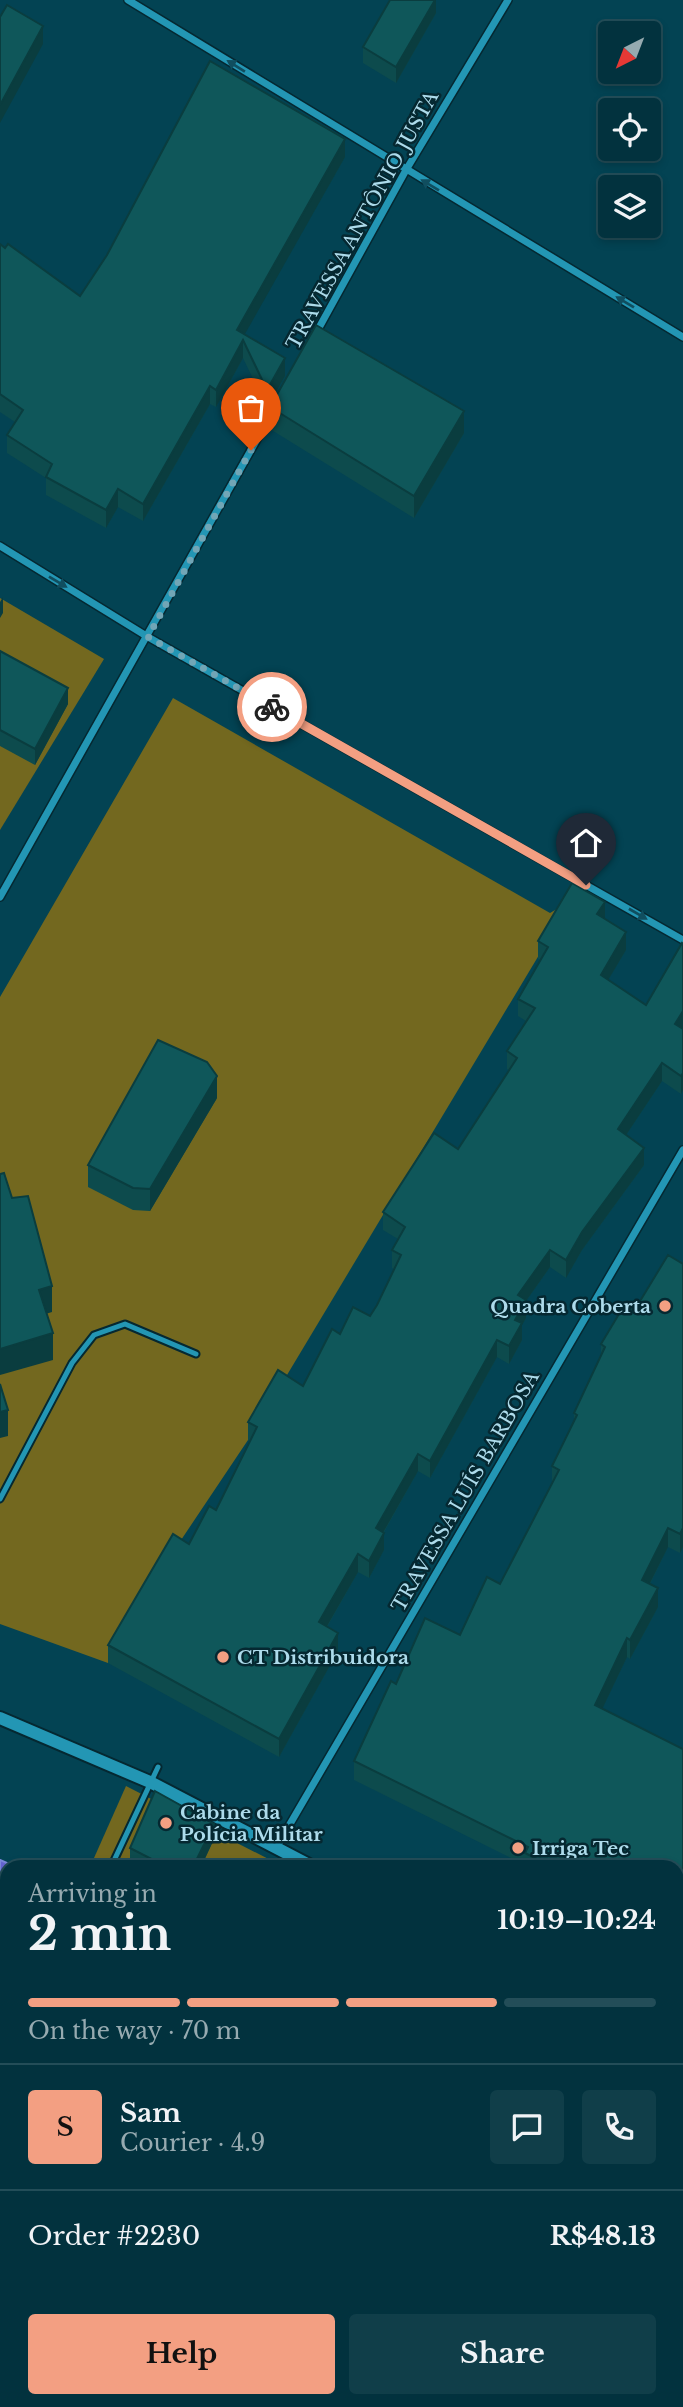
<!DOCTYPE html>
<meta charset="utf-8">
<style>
:root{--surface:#02323e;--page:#103e49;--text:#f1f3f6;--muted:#96aab0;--line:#234d58;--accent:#f39f82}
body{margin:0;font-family:"Libre Baskerville",serif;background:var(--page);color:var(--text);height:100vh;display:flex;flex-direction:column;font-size:26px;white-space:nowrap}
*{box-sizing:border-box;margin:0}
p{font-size:23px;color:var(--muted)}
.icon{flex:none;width:38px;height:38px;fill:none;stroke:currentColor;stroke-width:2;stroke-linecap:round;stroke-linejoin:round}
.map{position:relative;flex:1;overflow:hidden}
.drawer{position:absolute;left:0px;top:1860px;width:684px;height:548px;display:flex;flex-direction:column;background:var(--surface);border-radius:21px 21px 0 0;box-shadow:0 4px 10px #0003,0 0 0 2px var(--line)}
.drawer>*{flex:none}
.needle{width:46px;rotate:222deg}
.controls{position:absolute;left:598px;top:21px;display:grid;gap:14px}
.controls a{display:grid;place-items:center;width:63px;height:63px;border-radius:7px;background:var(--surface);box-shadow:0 4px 10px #0003,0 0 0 2px var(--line);font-size:35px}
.pin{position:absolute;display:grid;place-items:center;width:60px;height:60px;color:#fff;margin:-72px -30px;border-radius:50% 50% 50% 0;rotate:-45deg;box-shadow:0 0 7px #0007}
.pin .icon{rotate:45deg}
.courier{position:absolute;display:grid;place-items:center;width:70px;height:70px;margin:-35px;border:5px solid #f39f82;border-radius:50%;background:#fff;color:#222;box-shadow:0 2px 9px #0007}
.headline em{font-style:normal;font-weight:800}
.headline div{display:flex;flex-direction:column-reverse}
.headline{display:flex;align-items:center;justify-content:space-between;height:119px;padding:0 28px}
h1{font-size:46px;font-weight:800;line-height:52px}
.bar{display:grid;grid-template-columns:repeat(4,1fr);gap:10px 7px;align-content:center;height:84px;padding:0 28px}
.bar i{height:9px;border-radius:5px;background:var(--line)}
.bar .on{background:var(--accent)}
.bar p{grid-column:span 4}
.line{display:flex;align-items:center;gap:18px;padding:0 28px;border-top:2px solid var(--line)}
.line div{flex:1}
.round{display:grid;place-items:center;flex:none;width:74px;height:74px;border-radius:7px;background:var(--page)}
.cta{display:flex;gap:14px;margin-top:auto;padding:14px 28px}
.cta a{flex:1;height:80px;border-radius:7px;background:var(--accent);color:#111;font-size:28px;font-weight:800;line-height:80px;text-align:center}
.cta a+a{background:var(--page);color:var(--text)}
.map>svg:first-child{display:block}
.green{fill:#73681f}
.water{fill:#6564d1;stroke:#7b88d9;stroke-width:2}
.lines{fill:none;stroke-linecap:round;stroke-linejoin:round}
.service-casing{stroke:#052831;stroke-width:9}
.minor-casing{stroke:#052831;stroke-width:10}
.tertiary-casing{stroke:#052831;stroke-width:16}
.service{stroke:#2396b4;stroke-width:5}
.minor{stroke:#2396b4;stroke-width:7}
.tertiary{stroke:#2396b4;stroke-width:12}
.wall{fill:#0d4b4d}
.shaded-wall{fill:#0a3d3f}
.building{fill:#0f575a;stroke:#0a3d3f;stroke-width:2}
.oneway{fill:#104e5f}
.done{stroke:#72a6b6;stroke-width:7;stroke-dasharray:0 12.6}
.route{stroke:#f39f82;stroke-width:9}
.poi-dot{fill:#f39f82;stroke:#052831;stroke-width:2.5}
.labels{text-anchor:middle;stroke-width:5;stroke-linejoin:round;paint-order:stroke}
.street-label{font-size:19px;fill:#addbeb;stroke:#052831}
.poi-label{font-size:19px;font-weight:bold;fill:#addbeb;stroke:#052831;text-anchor:start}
</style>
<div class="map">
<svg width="683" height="2407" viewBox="0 0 683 2407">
<rect width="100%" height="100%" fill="#034353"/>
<!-- green -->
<g class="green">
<polygon points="0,598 104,659 0,830"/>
<polygon points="173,698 550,913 572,900 248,1440 173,1552 108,1663 0,1624 0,997"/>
<polygon points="126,1786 284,1867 90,1867"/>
<polygon points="73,2401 519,2401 516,2407 74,2407"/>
</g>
<!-- water -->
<polygon class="water" points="0,1860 16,1867 7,1867 7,2401 73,2401 74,2407 0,2407"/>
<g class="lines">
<defs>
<g id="service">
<polyline points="0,1499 72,1363 94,1335 125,1324 196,1354"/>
<polyline points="111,1867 158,1767"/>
<polyline points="80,2401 82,2407"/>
</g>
<g id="minor">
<polyline points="128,0 683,337"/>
<polyline points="315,335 406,170 508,0"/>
<polyline points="0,546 148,637 683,940"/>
<polyline points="0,897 274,409"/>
<polyline points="276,1848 683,1150"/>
</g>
<g id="tertiary">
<polyline points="0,1718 150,1782 313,1867"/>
<polyline points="677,2057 683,2060"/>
</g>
</defs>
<!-- service casing -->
<use href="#service" class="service-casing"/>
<!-- minor casing -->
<use href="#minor" class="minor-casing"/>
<!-- tertiary casing -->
<use href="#tertiary" class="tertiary-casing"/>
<!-- service -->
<use href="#service" class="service"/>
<!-- minor -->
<use href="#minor" class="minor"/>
<!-- tertiary -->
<use href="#tertiary" class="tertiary"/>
</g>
<!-- wall -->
<g class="wall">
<polygon points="436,0 436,13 396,83 363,63 363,47"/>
<polygon points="345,157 244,334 285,376 267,408 243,358 216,407 210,404 143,521 118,507 106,528 46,495 46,478 7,453 7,435 15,422 0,412 0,244 80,296"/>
<polygon points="270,407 464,433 414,518 270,429"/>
<polygon points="0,651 68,704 35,765 0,746"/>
<polygon points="605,919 626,950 608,980 683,1029 683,1090 681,1094 662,1081 626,1135 644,1165 582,1250 566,1278 550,1267 526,1301 526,1318 522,1325 522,1340 509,1364 497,1357 430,1478 418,1471 384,1532 384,1550 369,1578 358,1572 327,1627 338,1651 279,1757 108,1663 108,1645 216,1510 250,1441 248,1440 248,1422 303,1386 340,1334 370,1316 377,1305 394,1269 392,1268 392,1250 398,1239 383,1230 383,1212 458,1149 509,1070 507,1069 507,1051 526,1021 518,1016 518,999 540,960 538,959 538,941"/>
<polygon points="217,1098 150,1211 133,1210 88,1187 88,1165"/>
<polygon points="683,1264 683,1547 680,1553 668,1547 650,1584 658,1607 630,1659 627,1657 602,1709 683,1749 683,1960 677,1957 677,1867 525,1867 525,1865 354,1780 354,1761 396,1684 460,1635 500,1584 552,1483 552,1466 574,1422 574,1413 601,1354 601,1344 634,1311"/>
<polygon points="214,1839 201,1867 137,1867 130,1864 130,1848"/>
</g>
<!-- shaded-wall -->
<g class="shaded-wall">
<polygon points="435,0 436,0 436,13 396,83 396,67"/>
<polygon points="43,26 43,44 0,123 0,105"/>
<polygon points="345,139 345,157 237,348 237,330"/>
<polygon points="243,340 243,358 216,407 216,390"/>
<polygon points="285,358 285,376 267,408 267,390"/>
<polygon points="210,386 210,404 143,521 143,504"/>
<polygon points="464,411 464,433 414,518 414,496"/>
<polygon points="118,489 118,507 106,528 106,510"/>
<polygon points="3,597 3,613 0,618 0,602"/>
<polygon points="68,688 68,704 35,765 35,749"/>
<polygon points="605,902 605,920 597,914"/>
<polygon points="626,932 626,950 601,992 601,975"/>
<polygon points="683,1011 683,1028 675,1042 675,1024"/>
<polygon points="662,1063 662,1081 618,1147 618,1129"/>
<polygon points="683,1073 683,1090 681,1094 681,1076"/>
<polygon points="217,1076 217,1098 150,1211 150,1189"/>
<polygon points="644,1148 644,1165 582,1250 566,1278 566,1260 582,1232"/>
<polygon points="550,1250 550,1267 526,1301 526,1318 522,1325 522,1340 509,1364 509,1346 515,1320 518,1295"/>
<polygon points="52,1286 52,1312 39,1316 39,1290"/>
<polygon points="53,1333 53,1360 0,1375 0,1349"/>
<polygon points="497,1340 497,1357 430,1478 430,1461"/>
<polygon points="8,1410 8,1436 0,1438 0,1412"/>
<polygon points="418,1454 418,1471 376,1545 376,1528"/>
<polygon points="668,1528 668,1547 642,1599 642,1580"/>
<polygon points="683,1528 683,1547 680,1553 680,1534"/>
<polygon points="384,1533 384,1550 369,1578 369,1561"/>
<polygon points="358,1554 358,1572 319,1640 319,1622"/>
<polygon points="658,1588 658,1607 630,1659 630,1640"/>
<polygon points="338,1633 338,1651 279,1757 279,1739"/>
<polygon points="627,1638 627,1657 595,1724 595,1705"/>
<polygon points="214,1824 214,1839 201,1867 193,1867"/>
<polygon points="683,2093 683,2115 677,2126 677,2104"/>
</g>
<!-- building -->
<g class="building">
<polygon points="390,0 435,0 396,67 363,47"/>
<polygon points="7,5 43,26 0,105 0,17"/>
<polygon points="210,61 345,139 237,330 285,358 267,390 243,340 216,390 210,386 143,504 118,489 106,510 46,477 52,464 7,435 23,410 0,394 0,244 5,248 8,244 80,296 107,255"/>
<polygon points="316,325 464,411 414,496 270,407"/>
<polygon points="0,651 68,688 35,749 0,730"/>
<polygon points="572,883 605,902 597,914 626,932 601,975 646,1005 682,943 683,944 683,1011 675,1024 683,1029 683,1073 681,1076 662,1063 618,1129 644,1148 582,1232 566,1260 550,1250 518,1295 526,1300 515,1320 522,1323 509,1346 497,1340 430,1461 418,1454 376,1528 384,1533 369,1561 358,1554 319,1622 338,1633 279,1739 108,1645 173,1534 189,1544 209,1506 216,1510 257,1427 248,1422 278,1370 303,1386 332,1329 340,1334 353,1307 370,1316 377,1305 401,1255 392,1250 405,1227 383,1212 434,1133 458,1149 517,1058 507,1051 535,1008 518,999 548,947 538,941"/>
<polygon points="158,1040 207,1062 217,1076 150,1189 133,1188 88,1165"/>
<polygon points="4,1173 12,1198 28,1196 52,1286 39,1290 53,1333 0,1349 0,1174"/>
<polygon points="668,1255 683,1264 683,1528 680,1534 668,1528 642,1580 658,1588 630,1640 627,1638 595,1705 683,1749 683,1941 677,1938 677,1867 553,1867 525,1853 528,1847 354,1761 391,1681 396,1684 425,1618 460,1635 487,1577 500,1584 559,1470 552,1466 577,1415 574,1413 605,1347 601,1344 625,1304 634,1311"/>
<polygon points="0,1384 8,1410 0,1412"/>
<polygon points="155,1791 214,1824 193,1867 167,1867 130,1848"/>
<polygon points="677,2069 683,2072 683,2093 677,2104"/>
</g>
<!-- one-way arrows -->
<defs><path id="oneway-solid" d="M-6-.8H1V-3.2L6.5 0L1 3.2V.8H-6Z" transform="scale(1.75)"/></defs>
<g class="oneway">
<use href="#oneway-solid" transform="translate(236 66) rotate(-148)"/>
<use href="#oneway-solid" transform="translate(430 185) rotate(-149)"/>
<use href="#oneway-solid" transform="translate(625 302) rotate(-149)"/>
<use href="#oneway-solid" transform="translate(58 582) rotate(31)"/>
<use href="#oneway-solid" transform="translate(638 914) rotate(30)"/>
</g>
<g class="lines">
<!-- done -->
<polyline class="done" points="251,450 148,637 272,707"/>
<!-- route -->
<polyline class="route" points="272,707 586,885"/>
</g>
<!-- markers -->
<g class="poi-dot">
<circle cx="665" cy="1306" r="7"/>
<circle cx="223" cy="1657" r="7"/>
<circle cx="166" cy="1823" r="7"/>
<circle cx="518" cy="1848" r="7"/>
</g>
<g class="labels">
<!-- street labels -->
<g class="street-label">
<text transform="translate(362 220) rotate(-61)" y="7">TRAVESSA ANTÔNIO JUSTA</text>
<text transform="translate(465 1491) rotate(-60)" y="7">TRAVESSA LUÍS BARBOSA</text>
</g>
<!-- poi labels -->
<g class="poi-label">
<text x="651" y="1313" text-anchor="end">Quadra Coberta</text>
<text x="237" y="1664">CT Distribuidora</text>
<text x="180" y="1819">Cabine da<tspan x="180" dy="22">Polícia Militar</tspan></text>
<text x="532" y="1855">Irriga Tec</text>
</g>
</g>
</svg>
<div class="controls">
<a><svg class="needle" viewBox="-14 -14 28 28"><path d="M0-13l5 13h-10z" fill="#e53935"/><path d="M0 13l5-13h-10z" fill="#96aab0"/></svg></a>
<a><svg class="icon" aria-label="locate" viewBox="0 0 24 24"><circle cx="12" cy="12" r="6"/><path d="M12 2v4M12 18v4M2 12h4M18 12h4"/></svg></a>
<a><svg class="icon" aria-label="layers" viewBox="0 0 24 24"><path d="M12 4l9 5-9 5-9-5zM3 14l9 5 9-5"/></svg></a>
</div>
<div class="pin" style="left:251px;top:450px;background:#ea580c"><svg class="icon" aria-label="bag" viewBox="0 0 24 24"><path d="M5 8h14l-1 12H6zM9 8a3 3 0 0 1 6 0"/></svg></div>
<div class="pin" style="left:586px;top:885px;background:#1f2937"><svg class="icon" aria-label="home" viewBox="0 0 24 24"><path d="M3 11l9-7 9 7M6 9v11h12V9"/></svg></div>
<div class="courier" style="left:272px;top:707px"><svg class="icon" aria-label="bike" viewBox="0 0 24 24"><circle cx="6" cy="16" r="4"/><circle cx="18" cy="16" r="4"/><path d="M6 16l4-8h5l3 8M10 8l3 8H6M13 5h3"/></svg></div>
<section class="drawer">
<div class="headline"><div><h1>2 min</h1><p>Arriving in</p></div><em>10:19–10:24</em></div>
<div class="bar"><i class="on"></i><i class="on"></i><i class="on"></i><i></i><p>On the way · 70 m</p></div>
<div class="line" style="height:126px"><b class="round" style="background:var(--accent);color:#111">S</b><div><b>Sam</b><p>Courier · 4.9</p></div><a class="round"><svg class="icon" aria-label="chat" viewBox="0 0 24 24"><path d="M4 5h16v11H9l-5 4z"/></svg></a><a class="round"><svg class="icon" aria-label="phone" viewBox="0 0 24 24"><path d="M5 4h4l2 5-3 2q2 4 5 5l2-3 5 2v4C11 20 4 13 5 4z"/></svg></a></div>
<div class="line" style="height:91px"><div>Order #2230</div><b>R$48.13</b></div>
<div class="cta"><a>Help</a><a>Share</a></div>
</section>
</div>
